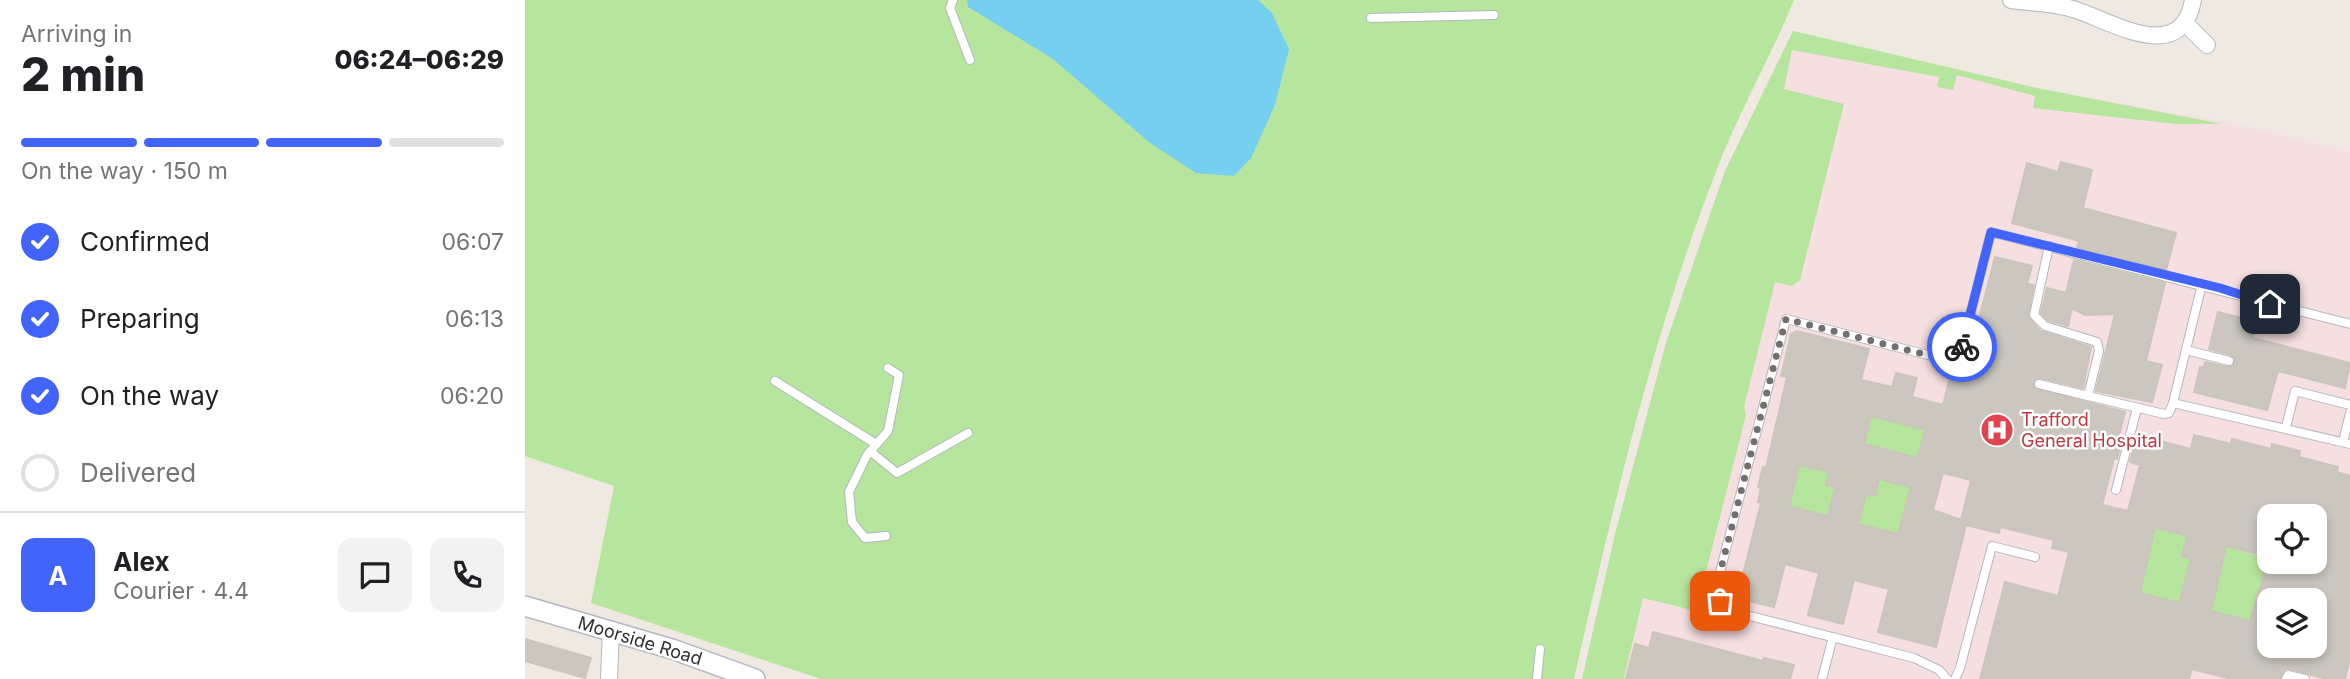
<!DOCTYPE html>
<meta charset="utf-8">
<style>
:root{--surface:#fff;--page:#f2f2f2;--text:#202124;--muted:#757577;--line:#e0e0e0;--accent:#4264fb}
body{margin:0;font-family:Inter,sans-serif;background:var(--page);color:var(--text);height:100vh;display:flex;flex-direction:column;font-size:26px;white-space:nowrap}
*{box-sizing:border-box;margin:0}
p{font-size:23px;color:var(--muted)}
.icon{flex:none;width:38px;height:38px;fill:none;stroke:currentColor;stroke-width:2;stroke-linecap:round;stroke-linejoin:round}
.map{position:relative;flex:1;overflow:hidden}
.drawer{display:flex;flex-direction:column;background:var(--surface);width:525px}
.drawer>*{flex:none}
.buttons{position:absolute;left:1732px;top:504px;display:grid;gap:14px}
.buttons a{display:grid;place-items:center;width:70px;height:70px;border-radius:14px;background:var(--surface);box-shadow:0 4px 10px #0003;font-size:35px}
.pin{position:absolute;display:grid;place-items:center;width:60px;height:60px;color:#fff;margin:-30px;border-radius:14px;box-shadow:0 4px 10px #0006}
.courier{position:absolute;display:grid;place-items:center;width:70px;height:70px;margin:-35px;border:5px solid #4264fb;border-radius:50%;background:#fff;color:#222;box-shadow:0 2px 9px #0007}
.overview em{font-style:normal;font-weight:800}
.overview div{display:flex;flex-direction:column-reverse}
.overview{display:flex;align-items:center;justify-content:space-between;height:119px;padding:0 21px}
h1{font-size:46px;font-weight:800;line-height:52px}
.bar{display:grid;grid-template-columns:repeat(4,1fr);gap:10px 7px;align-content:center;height:84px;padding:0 21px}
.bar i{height:9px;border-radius:5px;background:var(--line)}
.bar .selected{background:var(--accent)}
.bar p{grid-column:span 4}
.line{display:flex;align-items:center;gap:18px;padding:0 21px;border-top:2px solid var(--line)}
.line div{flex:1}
.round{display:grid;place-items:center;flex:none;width:74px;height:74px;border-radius:14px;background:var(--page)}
ol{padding:0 21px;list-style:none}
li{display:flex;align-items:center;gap:21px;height:77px}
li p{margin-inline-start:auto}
li .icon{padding:7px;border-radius:50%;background:var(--accent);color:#fff;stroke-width:4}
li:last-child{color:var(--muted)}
li i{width:38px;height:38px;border:4px solid var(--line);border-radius:50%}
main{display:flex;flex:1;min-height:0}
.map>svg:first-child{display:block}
.medical{fill:#f5dfe0;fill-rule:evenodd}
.green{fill:#b6e59e}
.water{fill:#75cff0}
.building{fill:#cbc7bf;stroke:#cbc5ba;stroke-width:2;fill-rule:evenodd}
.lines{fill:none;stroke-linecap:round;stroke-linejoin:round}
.service-casing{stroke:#b4b7c1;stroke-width:10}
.minor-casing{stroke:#b4b7c1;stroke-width:18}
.tertiary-casing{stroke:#b4b7c1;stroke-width:22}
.service{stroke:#fff;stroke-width:8}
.minor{stroke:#fff;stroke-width:16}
.tertiary{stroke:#fff;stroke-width:19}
.done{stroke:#726f6d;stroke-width:7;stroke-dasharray:0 12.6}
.route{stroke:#4264fb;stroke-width:9}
.labels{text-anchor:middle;stroke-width:5;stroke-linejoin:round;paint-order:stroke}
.health-label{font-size:18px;fill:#be3a42;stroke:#fff;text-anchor:start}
.street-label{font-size:18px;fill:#2e2e2e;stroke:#fff}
</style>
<main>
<section class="drawer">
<div class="overview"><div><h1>2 min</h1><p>Arriving in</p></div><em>06:24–06:29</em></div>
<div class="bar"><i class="selected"></i><i class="selected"></i><i class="selected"></i><i></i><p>On the way · 150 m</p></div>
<ol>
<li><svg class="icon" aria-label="check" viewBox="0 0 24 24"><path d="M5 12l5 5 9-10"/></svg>Confirmed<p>06:07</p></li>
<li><svg class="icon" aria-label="check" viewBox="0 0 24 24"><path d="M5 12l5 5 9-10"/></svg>Preparing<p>06:13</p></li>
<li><svg class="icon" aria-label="check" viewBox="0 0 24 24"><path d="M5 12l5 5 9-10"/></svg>On the way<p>06:20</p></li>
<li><i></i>Delivered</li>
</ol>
<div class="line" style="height:126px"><b class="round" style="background:var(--accent);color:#fff">A</b><div><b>Alex</b><p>Courier · 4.4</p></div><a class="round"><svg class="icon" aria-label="chat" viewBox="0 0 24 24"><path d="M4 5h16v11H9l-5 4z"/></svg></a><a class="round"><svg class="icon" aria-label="phone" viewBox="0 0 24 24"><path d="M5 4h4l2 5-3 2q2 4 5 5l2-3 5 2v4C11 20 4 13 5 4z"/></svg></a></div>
</section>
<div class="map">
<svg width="1825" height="679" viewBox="0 0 1825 679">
<rect width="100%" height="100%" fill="#efe9e1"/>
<!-- medical -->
<path class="medical" d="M 1268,31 L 1517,89 L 1709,124 L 1825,152 L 1825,679 L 1057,679 L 1090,534 L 1141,343 L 1200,171 ZM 1745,516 L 1790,516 L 1790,562 L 1745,562 ZM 1745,600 L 1790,600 L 1790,646 L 1745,646 Z"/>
<!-- green -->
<g class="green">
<path d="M 0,0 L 1269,0 C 1246,57 1214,111 1192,169 C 1128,333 1088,507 1049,679 L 296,679 L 66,603 L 89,486 L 0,456 Z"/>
<polygon points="1268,31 1517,89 1697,124 1651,124 1508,108 1510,96 1432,75 1428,90 1412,87 1414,77 1267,50 1259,89 1319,104 1275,280 1267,286 1250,282 1219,407 1221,415 1171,611 1118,598 1099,678 1103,679 1057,679 1090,534 1141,343 1200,171"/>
<polygon points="1338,414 1400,430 1404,461 1331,442 1345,421"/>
<polygon points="1273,457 1291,469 1304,472 1301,485 1310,487 1305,516 1257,504 1267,494"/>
<polygon points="1358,464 1369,483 1379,486 1382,476 1390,478 1375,534 1327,522 1336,511 1341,494 1350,496"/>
<polygon points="1630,527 1667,537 1660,542 1657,556 1668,559 1657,604 1615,593"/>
<polygon points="1701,546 1753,562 1734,595 1732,595 1728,622 1683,611"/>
</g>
<!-- water -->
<polygon class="water" points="442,0 733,0 747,13 764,49 750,105 726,158 709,176 671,173 625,143 528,59 443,7"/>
<!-- building -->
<g class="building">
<polygon points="1536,162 1567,170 1558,208 1651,233 1641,270 1552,247 1554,242 1551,240 1487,223 1502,163 1533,172"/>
<path d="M 1470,257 L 1507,266 L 1502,284 L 1509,285 L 1503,316 L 1515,331 L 1566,347 L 1558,388 L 1515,378 L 1509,380 L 1509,388 L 1600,412 L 1592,443 L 1596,444 L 1592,459 L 1589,458 L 1577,505 L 1603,511 L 1615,465 L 1605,462 L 1609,447 L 1621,450 L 1624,438 L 1666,449 L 1669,435 L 1706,444 L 1707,439 L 1746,449 L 1747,444 L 1775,451 L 1774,457 L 1813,467 L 1812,472 L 1825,476 L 1825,658 L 1820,679 L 1801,679 L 1761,668 L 1755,679 L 1706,679 L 1667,669 L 1664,679 L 1455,679 L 1480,582 L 1533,596 L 1544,552 L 1527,548 L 1529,540 L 1475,527 L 1474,533 L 1441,525 L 1411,647 L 1353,632 L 1364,589 L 1329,580 L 1318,624 L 1283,615 L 1294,573 L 1260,564 L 1249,607 L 1212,598 L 1236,503 L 1233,502 L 1236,488 L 1233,487 L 1238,467 L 1241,468 L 1262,377 L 1256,376 L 1266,334 L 1272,331 L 1344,349 L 1336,380 L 1367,387 L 1371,373 L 1392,378 L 1387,397 L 1418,405 L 1427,370 L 1440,373 ZM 1346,416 L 1400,430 L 1393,458 L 1339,444 ZM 1274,465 L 1304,472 L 1301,485 L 1310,487 L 1303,516 L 1264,506 ZM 1418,473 L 1446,480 L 1436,520 L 1408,510 ZM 1354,479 L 1386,487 L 1373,534 L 1333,524 L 1341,494 L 1350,496 ZM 1745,516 L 1790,516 L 1790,562 L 1743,562 L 1725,621 L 1686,611 L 1701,546 L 1745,557 ZM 1630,527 L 1662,536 L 1657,556 L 1666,559 L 1654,603 L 1615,593 ZM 1745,600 L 1790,600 L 1790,646 L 1745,646 Z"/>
<polygon points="1549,260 1640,283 1621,361 1637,365 1627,402 1571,391 1590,314 1560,315 1547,308 1543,326 1523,320 1516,313 1522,288 1541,293"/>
<polygon points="1693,312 1732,322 1728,338 1825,363 1820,388 1753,371 1742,410 1669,392 1675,367 1679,367 1680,362 1703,367 1710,363 1706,355 1684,349"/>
<polygon points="1128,632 1238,661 1239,658 1269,665 1265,679 1101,679 1110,644 1124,648"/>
<polygon points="0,639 66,658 60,678 0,661"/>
</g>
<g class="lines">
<defs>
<g id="service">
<polyline points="428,0 425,8 445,60"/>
<polyline points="846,18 969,15"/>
<polyline points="1524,246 1509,315 1520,326 1572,342 1574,351 1563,396 1639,414 1644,413 1648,403"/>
<polyline points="1677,284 1648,403 1825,444"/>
<polyline points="1661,350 1704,361"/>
<polyline points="250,381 351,444"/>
<polyline points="1514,384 1563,396"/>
<polyline points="1761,427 1770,391 1825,405"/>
<polyline points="1818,442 1825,413"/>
<polyline points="345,451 372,473 443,433"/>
<polyline points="1591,490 1612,408"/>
<polyline points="361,536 340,538 327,522 324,492 342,455 363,431 374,375 363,368"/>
<polyline points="1012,679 1015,649"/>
<polyline points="1297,679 1308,637"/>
<path d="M 1422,679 L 1414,670 L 1389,658 L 1213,613 C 1195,607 1191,594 1194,576 L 1261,319 L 1403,355 L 1426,358 L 1437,347 L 1466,232 L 1825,324"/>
<polyline points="1430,679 1435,668 1467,546 1510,557"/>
<polyline points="1761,679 1763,675 1780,679"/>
</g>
<g id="minor">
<path d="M 1486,0 C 1507,3 1530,3 1551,10 C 1588,22 1656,66 1668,0"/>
<polyline points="1661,24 1682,45"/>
<polyline points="84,679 86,631"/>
</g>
<polyline id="tertiary" points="0,606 147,649 230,679"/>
</defs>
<!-- service casing -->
<use href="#service" class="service-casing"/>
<!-- minor casing -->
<use href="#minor" class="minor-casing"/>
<!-- tertiary casing -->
<use href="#tertiary" class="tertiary-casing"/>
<!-- service -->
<use href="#service" class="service"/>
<!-- minor -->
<use href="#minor" class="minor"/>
<!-- tertiary -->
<use href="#tertiary" class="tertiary"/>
</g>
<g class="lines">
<!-- done -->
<polyline class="done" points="1195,601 1194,576 1261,319 1418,359 1426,358 1437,347"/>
<!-- route -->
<polyline class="route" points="1437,347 1466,232 1695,288 1745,304"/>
</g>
<!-- icons -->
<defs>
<symbol id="hospital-disc" viewBox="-11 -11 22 22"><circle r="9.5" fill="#e0444e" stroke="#fff"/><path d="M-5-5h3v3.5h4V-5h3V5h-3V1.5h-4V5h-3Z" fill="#fff"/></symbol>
</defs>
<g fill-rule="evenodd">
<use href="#hospital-disc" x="1453" y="411" width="38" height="38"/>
</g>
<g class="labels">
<!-- health labels -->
<g class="health-label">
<text x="1496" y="426">Trafford<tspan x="1496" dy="21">General Hospital</tspan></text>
</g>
<!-- street labels -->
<g class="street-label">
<text transform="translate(115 641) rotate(17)" y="6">Moorside Road</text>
</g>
</g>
</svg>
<div class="buttons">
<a><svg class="icon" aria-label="locate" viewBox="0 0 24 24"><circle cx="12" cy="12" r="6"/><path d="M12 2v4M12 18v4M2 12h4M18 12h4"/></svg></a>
<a><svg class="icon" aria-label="layers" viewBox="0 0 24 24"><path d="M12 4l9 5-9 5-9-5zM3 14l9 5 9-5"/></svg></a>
</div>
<div class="pin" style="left:1195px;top:601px;background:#ea580c"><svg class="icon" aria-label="bag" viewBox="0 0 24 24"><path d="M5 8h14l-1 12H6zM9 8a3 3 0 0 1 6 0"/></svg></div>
<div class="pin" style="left:1745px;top:304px;background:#1f2937"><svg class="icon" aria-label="home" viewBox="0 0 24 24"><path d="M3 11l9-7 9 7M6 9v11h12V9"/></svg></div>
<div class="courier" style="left:1437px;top:347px"><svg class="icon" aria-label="bike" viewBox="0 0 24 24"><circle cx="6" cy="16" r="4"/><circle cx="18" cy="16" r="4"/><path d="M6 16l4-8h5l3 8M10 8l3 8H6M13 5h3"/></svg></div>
</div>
</main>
